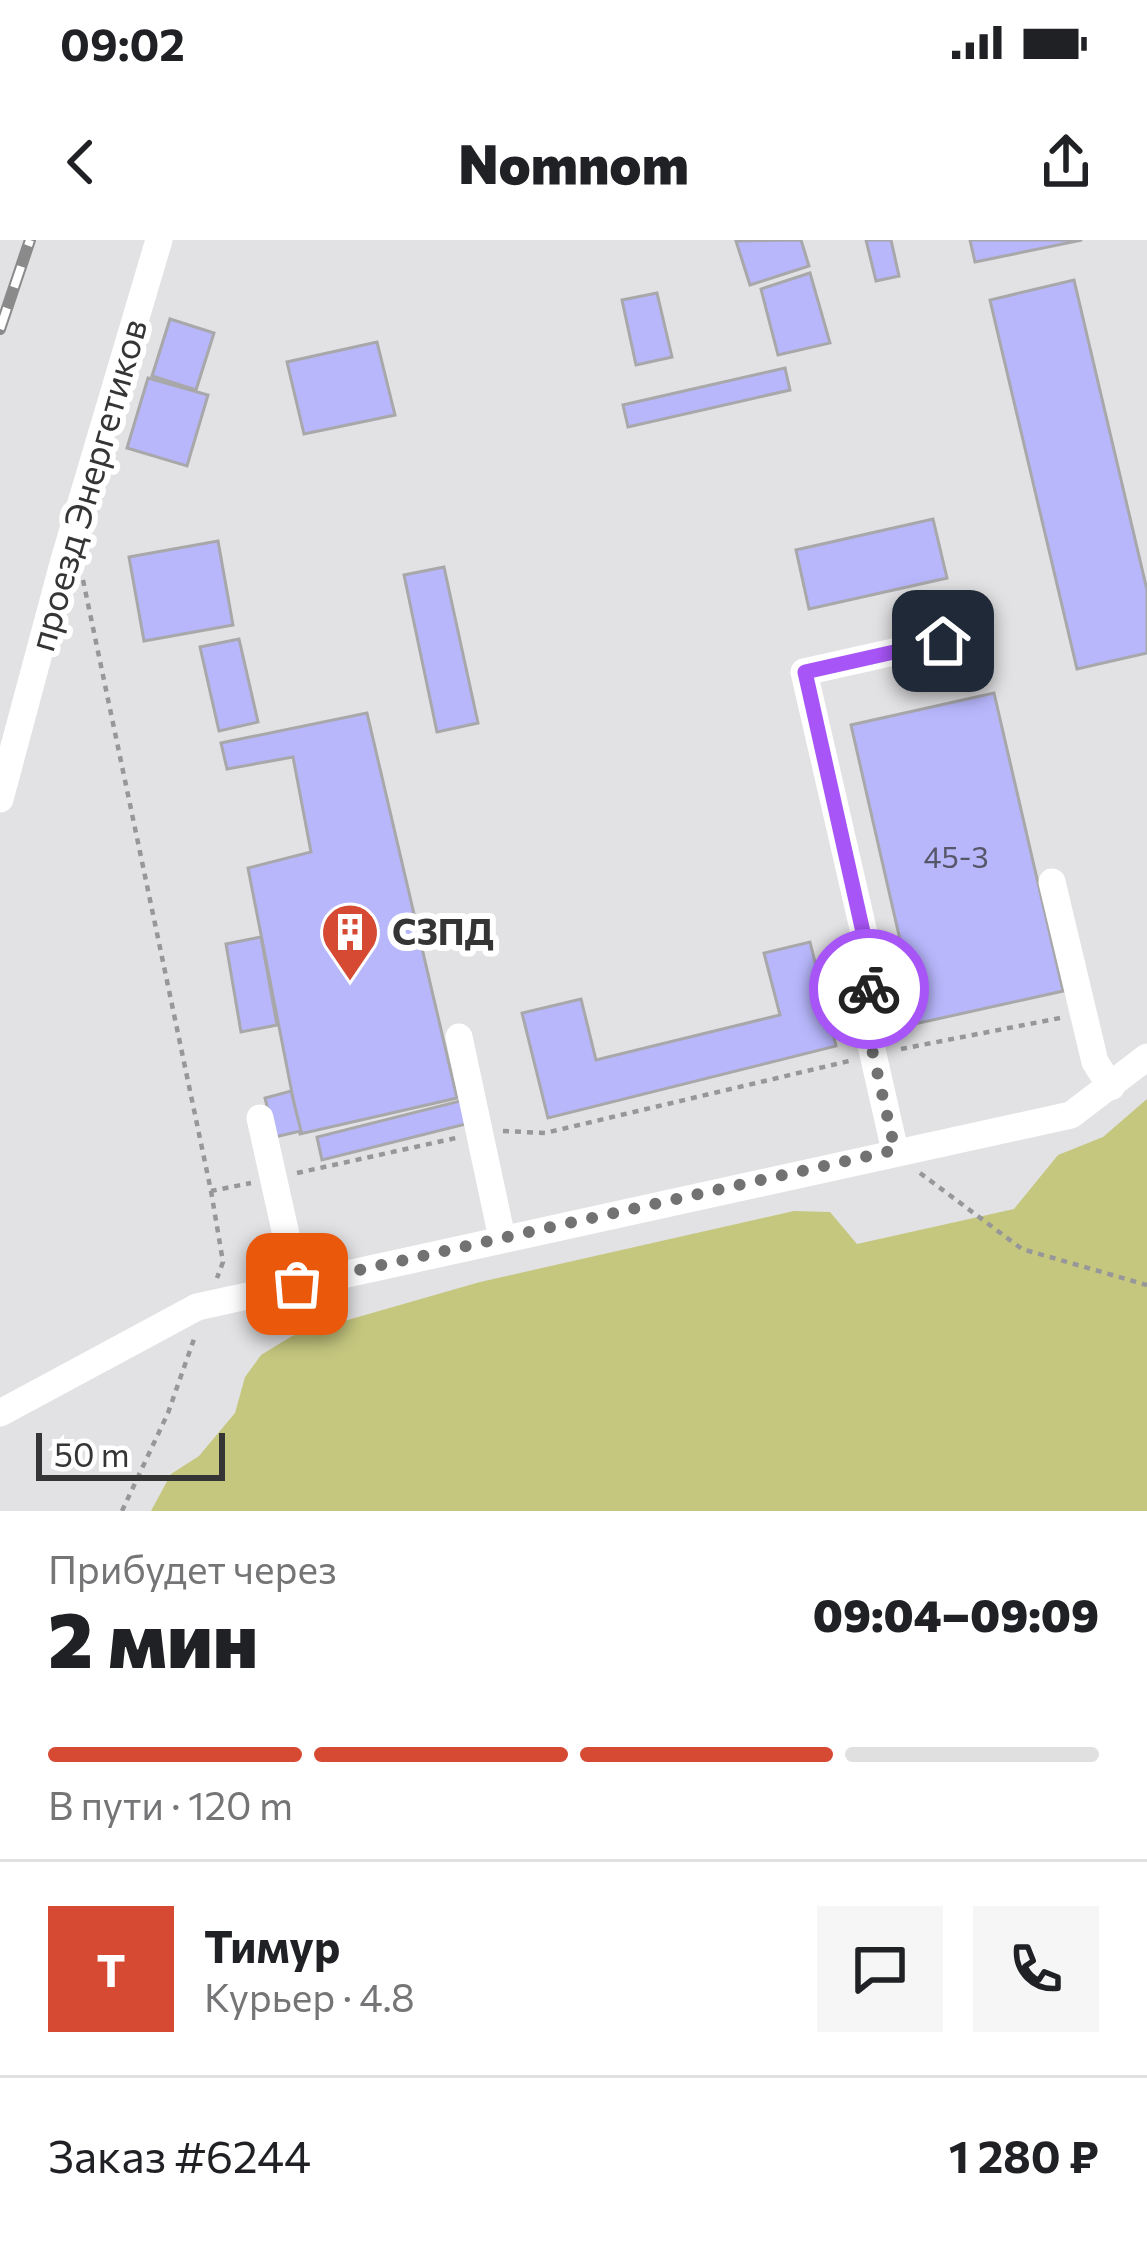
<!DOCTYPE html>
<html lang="ru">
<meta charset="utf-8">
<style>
:root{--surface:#fff;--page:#f6f6f6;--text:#202124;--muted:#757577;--line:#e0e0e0;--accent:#d64a34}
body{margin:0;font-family:Commissioner,sans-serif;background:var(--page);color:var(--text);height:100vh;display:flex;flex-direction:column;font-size:45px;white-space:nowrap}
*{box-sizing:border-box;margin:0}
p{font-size:39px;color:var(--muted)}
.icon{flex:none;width:66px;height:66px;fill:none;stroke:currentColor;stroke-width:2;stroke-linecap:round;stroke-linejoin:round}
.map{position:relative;height:1271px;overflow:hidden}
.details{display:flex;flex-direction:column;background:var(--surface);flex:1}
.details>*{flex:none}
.scale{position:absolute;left:36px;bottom:30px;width:189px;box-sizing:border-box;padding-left:12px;border:6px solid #353536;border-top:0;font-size:33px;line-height:42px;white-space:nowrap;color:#353536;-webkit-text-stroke:9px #fff;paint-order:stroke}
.pin{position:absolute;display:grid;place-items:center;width:102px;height:102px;color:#fff;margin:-51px;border-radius:24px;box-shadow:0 6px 18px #0006}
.courier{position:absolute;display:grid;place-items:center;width:120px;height:120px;margin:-60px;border:9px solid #a855f7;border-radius:50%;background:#fff;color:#222;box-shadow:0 3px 15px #0007}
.head em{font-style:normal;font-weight:800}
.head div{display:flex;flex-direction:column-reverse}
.head{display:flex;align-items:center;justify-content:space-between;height:204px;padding:0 48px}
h1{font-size:78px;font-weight:800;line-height:90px}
.bar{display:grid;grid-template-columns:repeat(4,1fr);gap:18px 12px;align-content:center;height:144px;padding:0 48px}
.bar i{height:15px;border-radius:9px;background:var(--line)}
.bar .on{background:var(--accent)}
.bar p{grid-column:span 4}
.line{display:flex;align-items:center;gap:30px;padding:0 48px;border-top:3px solid var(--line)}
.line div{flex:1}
.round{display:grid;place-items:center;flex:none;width:126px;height:126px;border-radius:0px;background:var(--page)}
.status{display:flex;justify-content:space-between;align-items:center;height:84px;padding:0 60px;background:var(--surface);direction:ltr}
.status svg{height:33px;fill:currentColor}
header{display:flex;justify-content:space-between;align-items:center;height:156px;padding:0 48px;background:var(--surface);font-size:54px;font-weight:800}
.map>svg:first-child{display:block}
.green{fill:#c5c77f}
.building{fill:#b8b7fc;stroke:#a8a8aa;stroke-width:3}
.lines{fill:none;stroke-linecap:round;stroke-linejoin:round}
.path{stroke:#979799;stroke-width:4.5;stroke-dasharray:6 6;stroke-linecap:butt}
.minor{stroke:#fff;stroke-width:27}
.rail-casing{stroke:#8a8a8b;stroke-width:12}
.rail{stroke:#fff;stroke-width:8;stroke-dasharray:22;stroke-linecap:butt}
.done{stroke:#727273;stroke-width:12;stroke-dasharray:0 21.6}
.route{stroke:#a855f7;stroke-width:15}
.labels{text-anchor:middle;stroke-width:12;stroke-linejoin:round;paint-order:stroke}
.number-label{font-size:30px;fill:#565668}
.street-label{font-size:36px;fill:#353536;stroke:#fff}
.poi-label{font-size:36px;font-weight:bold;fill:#353536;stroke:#fff;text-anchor:start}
</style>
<div class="status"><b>09:02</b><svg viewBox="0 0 49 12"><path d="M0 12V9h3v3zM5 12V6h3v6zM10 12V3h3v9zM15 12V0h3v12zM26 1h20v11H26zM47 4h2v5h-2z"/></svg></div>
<header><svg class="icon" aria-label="back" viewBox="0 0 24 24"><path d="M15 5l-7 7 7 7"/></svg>Nomnom<svg class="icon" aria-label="share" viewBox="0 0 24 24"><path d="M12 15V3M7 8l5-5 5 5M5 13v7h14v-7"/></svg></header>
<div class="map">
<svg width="1147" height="1271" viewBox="0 0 1147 1271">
<rect width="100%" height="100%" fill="#e2e2e4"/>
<!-- green -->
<polygon class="green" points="1147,859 1147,1271 151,1271 171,1234 199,1216 235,1173 245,1137 261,1115 292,1096 480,1042 794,971 830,972 857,1004 1014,969 1058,915 1103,897"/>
<!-- building -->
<g class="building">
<polygon points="801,0 809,26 750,45 736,1"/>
<polygon points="866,0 891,0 899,36 876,41"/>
<polygon points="970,0 1082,0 975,22"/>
<polygon points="810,33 830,103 778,115 761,49"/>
<polygon points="1074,40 1147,350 1147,413 1077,429 990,60"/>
<polygon points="657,53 672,117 636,125 622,60"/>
<polygon points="170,79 214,93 196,150 152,136"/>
<polygon points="377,102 395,175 304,194 287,122"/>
<polygon points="785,128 790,150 628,187 623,165"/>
<polygon points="148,138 208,155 187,226 127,208"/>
<polygon points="933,279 947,338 809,369 796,310"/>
<polygon points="218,301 233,385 144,401 129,317"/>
<polygon points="444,327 478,483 437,492 404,335"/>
<polygon points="239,399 258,482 219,491 200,407"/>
<polygon points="994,453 1063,751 919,783 851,485"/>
<polygon points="367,473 457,858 300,894 248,628 311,612 293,517 227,529 221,503"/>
<polygon points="261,697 277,785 241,792 226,704"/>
<polygon points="810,702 836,806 548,878 522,773 581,759 596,820 780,775 764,713"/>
<polygon points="291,851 301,891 275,897 265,858"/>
<polygon points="468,859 474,882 322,920 317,897"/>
</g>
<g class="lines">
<!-- path -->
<g class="path">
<polyline points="83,340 211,951 251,943"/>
<polyline points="901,809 1060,778"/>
<polyline points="503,891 545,893 849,821"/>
<polyline points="297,933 456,898"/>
<polyline points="920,933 1022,1009 1147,1045"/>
<polyline points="211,951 223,1022 217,1038"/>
<polyline points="122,1271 168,1173 194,1099"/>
</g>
<!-- minor -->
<g class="minor">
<polyline points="0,559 64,320 159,0"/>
<polyline points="1052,642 1095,822 1111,847"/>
<polyline points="459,797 502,998"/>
<polyline points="260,878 297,1044"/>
<polyline points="895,911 868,792 870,719 804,432 943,401"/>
<polyline points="0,1173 197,1067 1071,875 1147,817"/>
</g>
<defs>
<polyline id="rail" points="0,89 30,0"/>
</defs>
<!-- rail casing -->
<use href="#rail" class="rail-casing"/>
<!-- rail -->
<use href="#rail" class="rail"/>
</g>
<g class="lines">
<!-- done -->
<polyline class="done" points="297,1044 895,910 868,792 869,749"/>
<!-- route -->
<polyline class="route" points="869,749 869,719 805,432 943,401"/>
</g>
<!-- icons -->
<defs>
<symbol id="building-pin" viewBox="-11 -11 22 30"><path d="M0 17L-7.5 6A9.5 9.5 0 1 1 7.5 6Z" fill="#d64a34" stroke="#fff"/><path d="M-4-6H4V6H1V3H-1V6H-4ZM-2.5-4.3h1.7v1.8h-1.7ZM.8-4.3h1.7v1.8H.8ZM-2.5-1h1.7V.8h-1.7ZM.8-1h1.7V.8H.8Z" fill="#fff"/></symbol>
</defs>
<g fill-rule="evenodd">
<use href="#building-pin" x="317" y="659" width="66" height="90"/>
</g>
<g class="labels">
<!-- number labels -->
<g class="number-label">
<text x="956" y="628">45-3</text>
</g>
<!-- street labels -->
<g class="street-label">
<text transform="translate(88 245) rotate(-74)" y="13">проезд Энергетиков</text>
</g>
<!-- poi labels -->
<g class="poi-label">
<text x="392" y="705">СЗПД</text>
</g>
</g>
</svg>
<div class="scale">50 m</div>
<div class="pin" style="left:297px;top:1044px;background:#ea580c"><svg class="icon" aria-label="bag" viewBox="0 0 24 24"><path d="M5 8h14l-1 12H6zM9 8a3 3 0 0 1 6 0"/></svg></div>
<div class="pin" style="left:943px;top:401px;background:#1f2937"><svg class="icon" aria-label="home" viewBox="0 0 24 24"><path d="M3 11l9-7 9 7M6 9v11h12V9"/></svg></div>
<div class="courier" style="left:869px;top:749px"><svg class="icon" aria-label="bike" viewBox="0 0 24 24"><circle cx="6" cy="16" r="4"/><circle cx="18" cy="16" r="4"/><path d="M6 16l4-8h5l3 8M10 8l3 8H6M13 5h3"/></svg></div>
</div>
<section class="details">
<div class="head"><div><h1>2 мин</h1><p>Прибудет через</p></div><em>09:04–09:09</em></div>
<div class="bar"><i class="on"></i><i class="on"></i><i class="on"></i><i></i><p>В пути · 120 m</p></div>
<div class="line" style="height:216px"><b class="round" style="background:var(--accent);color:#fff">Т</b><div><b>Тимур</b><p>Курьер · 4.8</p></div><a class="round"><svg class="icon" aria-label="chat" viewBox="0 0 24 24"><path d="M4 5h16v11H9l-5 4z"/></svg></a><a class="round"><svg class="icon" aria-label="phone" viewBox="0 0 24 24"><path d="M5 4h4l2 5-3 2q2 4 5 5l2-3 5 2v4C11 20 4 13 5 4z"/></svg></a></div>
<div class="line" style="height:156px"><div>Заказ #6244</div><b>1 280 ₽</b></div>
</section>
